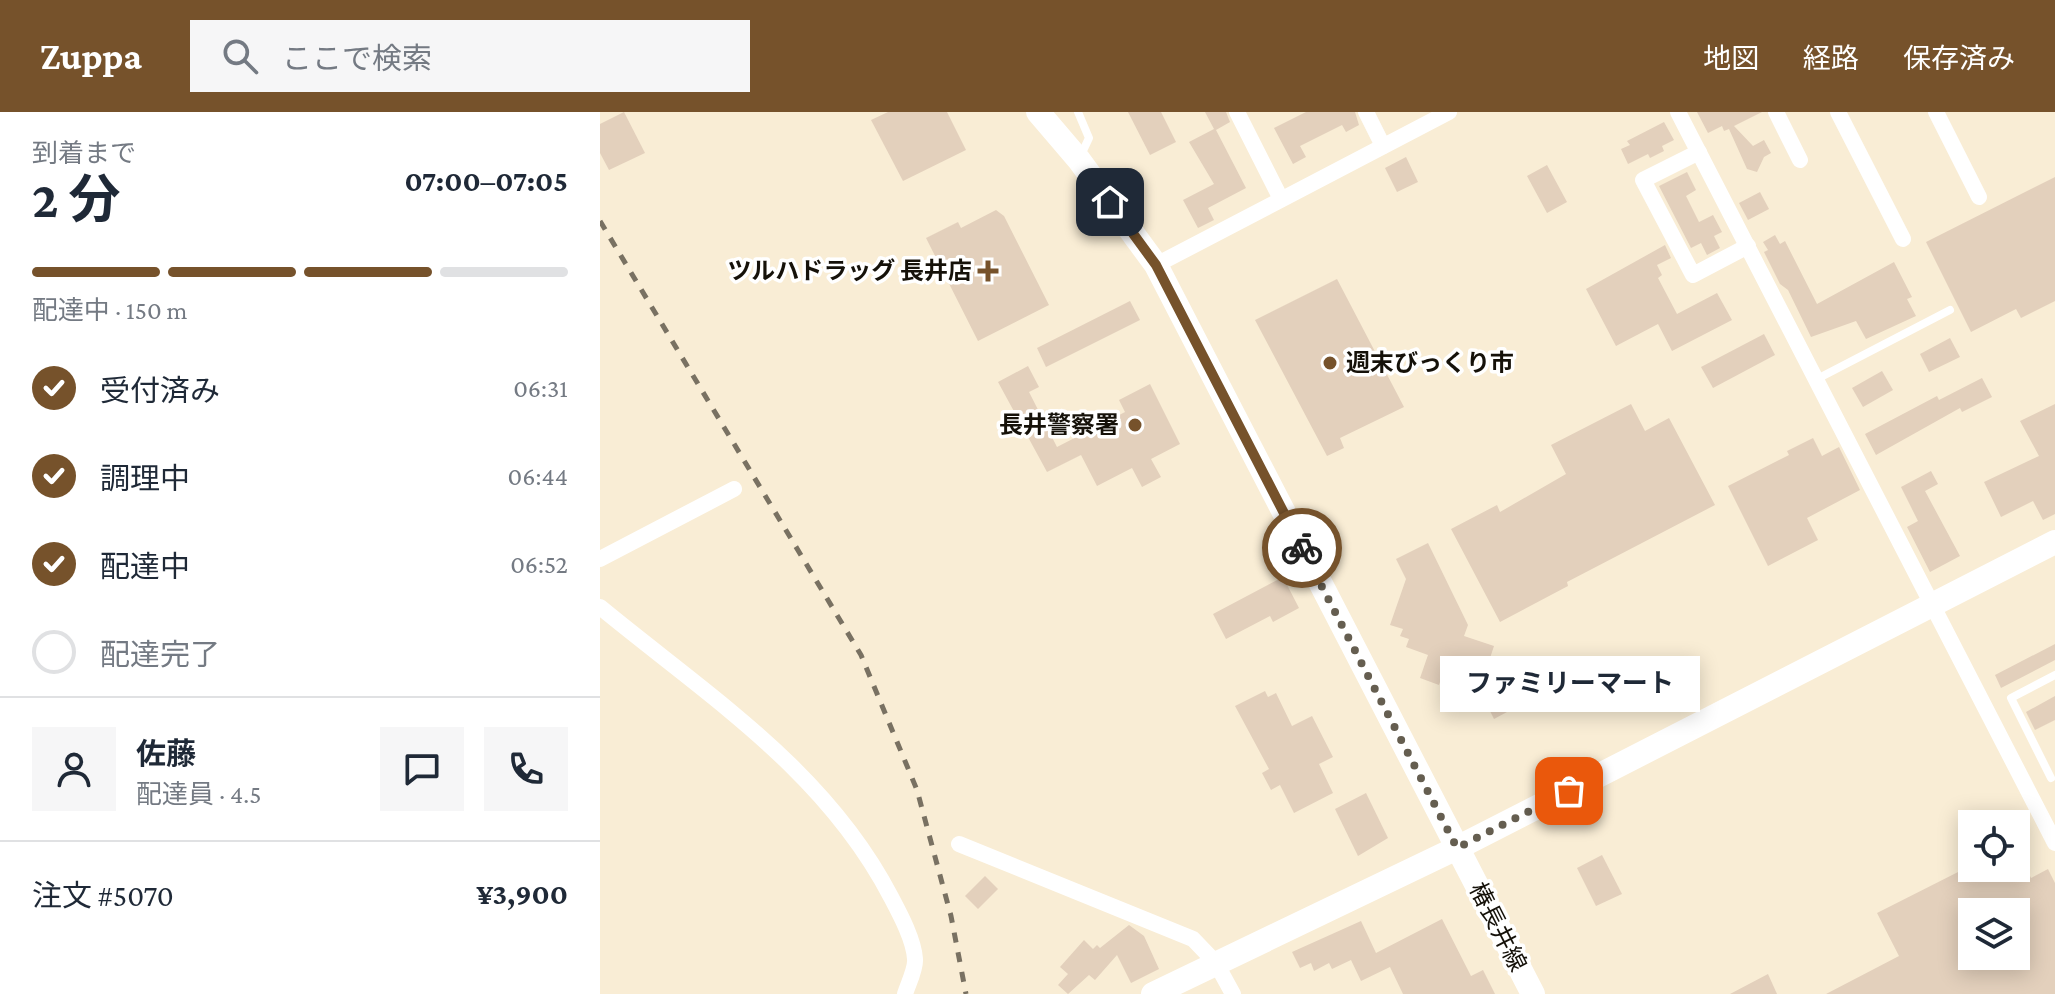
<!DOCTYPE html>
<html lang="ja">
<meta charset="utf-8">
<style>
:root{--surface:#fff;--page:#f6f6f7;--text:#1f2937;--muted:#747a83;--line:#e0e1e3;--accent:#76522b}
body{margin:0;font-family:"Crimson Pro","Noto Sans JP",serif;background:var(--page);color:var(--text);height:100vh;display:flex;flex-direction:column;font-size:30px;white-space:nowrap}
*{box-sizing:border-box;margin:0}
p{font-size:26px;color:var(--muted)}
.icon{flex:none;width:44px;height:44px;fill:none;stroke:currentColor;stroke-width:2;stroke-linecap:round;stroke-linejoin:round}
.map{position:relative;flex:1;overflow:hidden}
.sheet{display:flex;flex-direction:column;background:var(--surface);width:600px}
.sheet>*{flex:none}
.buttons{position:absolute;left:1358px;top:698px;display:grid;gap:16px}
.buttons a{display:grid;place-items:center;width:72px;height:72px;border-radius:0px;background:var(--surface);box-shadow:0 4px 20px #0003;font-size:40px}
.pin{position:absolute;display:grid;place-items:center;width:68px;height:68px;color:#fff;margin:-34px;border-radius:16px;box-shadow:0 4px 12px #0006}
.courier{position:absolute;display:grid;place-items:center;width:80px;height:80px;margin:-40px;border:6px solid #76522b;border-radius:50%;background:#fff;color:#222;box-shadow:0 2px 10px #0007}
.bubble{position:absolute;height:56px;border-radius:0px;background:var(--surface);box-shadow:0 4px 20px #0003;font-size:26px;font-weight:700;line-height:56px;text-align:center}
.overview em{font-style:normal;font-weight:700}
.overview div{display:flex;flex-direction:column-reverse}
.overview{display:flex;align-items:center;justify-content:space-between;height:136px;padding:0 32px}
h1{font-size:52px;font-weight:700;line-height:60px}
.bar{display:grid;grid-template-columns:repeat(4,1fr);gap:12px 8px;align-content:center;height:96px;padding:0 32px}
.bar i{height:10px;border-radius:6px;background:var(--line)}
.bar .on{background:var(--accent)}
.bar p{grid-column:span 4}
.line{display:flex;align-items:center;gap:20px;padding:0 32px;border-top:2px solid var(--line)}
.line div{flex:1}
.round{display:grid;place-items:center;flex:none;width:84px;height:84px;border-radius:0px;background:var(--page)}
ol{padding:0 32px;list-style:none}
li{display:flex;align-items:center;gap:24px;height:88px}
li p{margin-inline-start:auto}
li .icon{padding:8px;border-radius:50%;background:var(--accent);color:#fff;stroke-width:4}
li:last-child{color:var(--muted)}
li i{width:44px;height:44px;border:4px solid var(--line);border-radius:50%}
header{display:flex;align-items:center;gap:48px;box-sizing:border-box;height:112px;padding:0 40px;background:var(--accent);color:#fff}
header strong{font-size:38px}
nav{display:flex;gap:44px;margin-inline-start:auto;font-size:28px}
.search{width:560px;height:72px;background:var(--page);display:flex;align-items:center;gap:20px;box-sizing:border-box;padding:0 28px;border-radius:0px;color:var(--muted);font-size:30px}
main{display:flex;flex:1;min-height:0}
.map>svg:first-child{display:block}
.building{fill:#e3d0bc;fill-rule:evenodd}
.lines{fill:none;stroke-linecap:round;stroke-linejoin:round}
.lane{stroke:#fff;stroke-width:8}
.street{stroke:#fff;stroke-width:16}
.secondary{stroke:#fff;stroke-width:24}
.rail{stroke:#797162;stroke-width:5;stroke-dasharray:10 10;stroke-linecap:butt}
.done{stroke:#655e50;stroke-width:8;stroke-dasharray:0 14.4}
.route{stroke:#76522b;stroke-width:10}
.poi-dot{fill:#76522b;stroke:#fff;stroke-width:3}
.labels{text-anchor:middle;stroke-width:7;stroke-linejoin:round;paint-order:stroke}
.poi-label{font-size:24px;font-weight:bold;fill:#151109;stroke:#fff;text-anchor:end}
.street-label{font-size:24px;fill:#151109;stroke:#fff}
</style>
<header>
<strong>Zuppa</strong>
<div class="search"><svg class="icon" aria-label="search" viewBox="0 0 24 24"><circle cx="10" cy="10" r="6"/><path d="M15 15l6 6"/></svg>ここで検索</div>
<nav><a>地図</a><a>経路</a><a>保存済み</a></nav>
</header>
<main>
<section class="sheet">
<div class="overview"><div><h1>2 分</h1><p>到着まで</p></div><em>07:00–07:05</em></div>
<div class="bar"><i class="on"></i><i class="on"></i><i class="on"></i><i></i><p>配達中 · 150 m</p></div>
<ol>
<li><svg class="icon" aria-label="check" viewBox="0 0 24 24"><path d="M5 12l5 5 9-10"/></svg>受付済み<p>06:31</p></li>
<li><svg class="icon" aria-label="check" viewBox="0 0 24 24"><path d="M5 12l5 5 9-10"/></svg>調理中<p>06:44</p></li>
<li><svg class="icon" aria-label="check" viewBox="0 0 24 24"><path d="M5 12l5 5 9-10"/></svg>配達中<p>06:52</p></li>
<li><i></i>配達完了</li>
</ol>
<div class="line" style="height:144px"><a class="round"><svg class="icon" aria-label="person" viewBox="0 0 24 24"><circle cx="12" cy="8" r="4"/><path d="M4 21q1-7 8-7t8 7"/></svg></a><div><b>佐藤</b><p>配達員 · 4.5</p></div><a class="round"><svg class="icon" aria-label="chat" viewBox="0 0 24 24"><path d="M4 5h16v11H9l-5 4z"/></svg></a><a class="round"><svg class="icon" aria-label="phone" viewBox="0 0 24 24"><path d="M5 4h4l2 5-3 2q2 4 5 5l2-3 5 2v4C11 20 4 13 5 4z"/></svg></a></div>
<div class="line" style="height:104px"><div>注文 #5070</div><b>¥3,900</b></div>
</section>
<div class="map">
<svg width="1455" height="882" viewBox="0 0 1455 882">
<rect width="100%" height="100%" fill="#f9edd5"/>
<!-- building -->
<g class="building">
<polygon points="24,0 45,41 9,58 0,41 0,12"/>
<polygon points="288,0 347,0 366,38 303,69 271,8"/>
<polygon points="528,0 561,0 576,30 550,43"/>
<polygon points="605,0 626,0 630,10 616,18 646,76 608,96 614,108 598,116 583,88 614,72 589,30 614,17"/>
<polygon points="706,0 755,0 759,13 746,20 742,13 700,34 706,45 693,52 674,16"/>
<polygon points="1097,0 1162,0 1134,14 1153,34 1164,28 1171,41 1164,45 1157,60 1147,57 1129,17 1124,19 1122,14 1108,21"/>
<polygon points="1064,10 1074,28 1062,34 1064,39 1050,46 1048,42 1028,52 1021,37 1030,33 1027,29"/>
<polygon points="806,45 818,70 797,80 785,56"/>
<polygon points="947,53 967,90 947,101 927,64"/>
<polygon points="1087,60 1096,78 1086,84 1099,110 1113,103 1122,120 1114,124 1120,136 1107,143 1101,131 1091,136 1059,74"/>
<polygon points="1455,65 1455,189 1421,206 1416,197 1371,220 1326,130"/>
<polygon points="1160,80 1169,97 1148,108 1139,91"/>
<polygon points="396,98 404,104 449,193 378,229 326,126 358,110 361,116"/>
<polygon points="1175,123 1180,132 1185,129 1217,192 1294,150 1312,185 1307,187 1316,204 1266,227 1256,209 1211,225 1188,178 1180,172 1164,140 1168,138 1163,130"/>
<polygon points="1065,133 1071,146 1057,153 1062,163 1058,166 1077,202 1117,181 1132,208 1072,239 1058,212 1016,234 986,177"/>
<polygon points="737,167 804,295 740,326 744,336 727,344 655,208"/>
<polygon points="530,189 540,208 446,255 437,236"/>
<polygon points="1164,222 1175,243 1113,276 1101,255"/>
<polygon points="1350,226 1360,245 1329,260 1320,242"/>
<polygon points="428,254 439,275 429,280 457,335 525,300 519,288 550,272 580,332 551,347 561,365 542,375 532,356 497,374 481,343 447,360 398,270"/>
<polygon points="1282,259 1293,278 1263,295 1252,276"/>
<polygon points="1382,266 1392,285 1362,300 1360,296 1276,343 1265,322 1337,284 1339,288"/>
<polygon points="1031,292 1045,319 1069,306 1115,393 967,470 968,474 900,510 851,417 897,393 900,400 966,362 951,333"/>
<polygon points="1455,292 1455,402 1443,408 1433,389 1401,405 1384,370 1439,344 1420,309"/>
<polygon points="1213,326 1222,344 1239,335 1260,378 1207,406 1218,428 1168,454 1128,374 1189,343 1187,339"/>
<polygon points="1331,359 1338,372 1325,379 1360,444 1330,460 1307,415 1318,409 1301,375"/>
<polygon points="828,431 868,513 864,524 894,534 883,567 845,555 839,573 820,566 828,543 806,535 809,527 800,524 803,517 790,513 806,467 796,447"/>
<polygon points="683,465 699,496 673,510 670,504 626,527 613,502"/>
<polygon points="1455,532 1455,548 1401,576 1395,563"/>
<polygon points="665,579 668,585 676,581 692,614 712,604 733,645 719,652 733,681 694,701 680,673 671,678 662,661 669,657 635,594"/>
<polygon points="899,583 907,600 894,607 885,589"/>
<polygon points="1455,584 1455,608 1435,618 1426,600"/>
<polygon points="766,681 788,726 758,744 735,697"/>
<polygon points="1002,743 1022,782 996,794 977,756"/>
<path d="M 1366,756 L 1426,756 L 1431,766 L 1448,757 L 1455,771 L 1455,882 L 1226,882 L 1299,844 L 1277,801 ZM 1372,800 L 1416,800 L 1416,844 L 1372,844 Z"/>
<polygon points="385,764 398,777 378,797 365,784"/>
<polygon points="842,807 871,864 883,858 895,882 803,882 790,855 761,869 751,848 732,857 729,851 714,859 711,851 700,856 692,840 761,809 776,841"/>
<polygon points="529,813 544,824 559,857 531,871 517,843 495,868 489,863 468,882 458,873 468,862 460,855 484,828 493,837 497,833 500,836"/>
<polygon points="1168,862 1177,882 1130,882"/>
</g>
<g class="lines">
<!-- lane -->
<g class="lane">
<polyline points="478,0 489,26 481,43"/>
<polyline points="1217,267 1350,198"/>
<polyline points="1451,666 1411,586 1455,563"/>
</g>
<!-- street -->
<g class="street">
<polyline points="637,0 681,87"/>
<polyline points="766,0 783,34"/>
<polyline points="1078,0 1455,731"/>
<polyline points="1176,0 1200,48"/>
<polyline points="1238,0 1303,127"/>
<polyline points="1336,0 1379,85"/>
<polyline points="1099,40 1043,68 1093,163 1148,134"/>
<polyline points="556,153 849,0"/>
<polyline points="0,447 134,377"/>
<path d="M 0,495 C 108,584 225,658 291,785 C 300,802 314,828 315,847 C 316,857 308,872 305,882"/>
<polyline points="359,732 593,827 616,851 633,882"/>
</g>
<!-- secondary -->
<g class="secondary">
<polyline points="438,0 479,48 556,153 933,882"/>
<polyline points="553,882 857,736 1455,430"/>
</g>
<!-- rail -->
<polyline class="rail" points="0,109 261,543 317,678 351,804 366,882"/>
</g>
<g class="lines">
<!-- done -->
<polyline class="done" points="702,436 857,736 969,679"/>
<!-- route -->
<polyline class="route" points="510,90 556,153 702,436"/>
</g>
<!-- markers -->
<g class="poi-dot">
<path d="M384 147h8v8h8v8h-8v8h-8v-8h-8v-8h8z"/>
<circle cx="730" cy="251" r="8"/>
<circle cx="535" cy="313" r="8"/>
</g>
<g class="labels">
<!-- poi labels -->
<g class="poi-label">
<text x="372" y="167">ツルハドラッグ 長井店</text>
<text x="746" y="259" text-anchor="start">週末びっくり市</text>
<text x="519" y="321">長井警察署</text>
</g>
<!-- street labels -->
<g class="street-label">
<text transform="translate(898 815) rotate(63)" y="8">椿長井線</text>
</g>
</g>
</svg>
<div class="buttons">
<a><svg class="icon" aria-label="locate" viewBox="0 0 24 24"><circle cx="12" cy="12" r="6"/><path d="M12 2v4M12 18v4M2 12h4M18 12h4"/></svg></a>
<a><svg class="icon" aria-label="layers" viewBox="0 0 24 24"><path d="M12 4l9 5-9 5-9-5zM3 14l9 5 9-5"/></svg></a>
</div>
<div class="pin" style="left:969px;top:679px;background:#ea580c"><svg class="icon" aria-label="bag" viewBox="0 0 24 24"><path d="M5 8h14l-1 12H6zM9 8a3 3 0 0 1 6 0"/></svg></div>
<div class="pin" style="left:510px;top:90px;background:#1f2937"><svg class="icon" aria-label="home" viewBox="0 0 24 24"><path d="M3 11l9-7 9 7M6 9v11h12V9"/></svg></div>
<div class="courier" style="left:702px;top:436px"><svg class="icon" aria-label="bike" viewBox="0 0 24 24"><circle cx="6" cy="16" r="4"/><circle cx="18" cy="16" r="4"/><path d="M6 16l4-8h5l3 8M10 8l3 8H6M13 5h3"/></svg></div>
<div class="bubble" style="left:840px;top:544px;width:260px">ファミリーマート</div>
</div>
</main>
